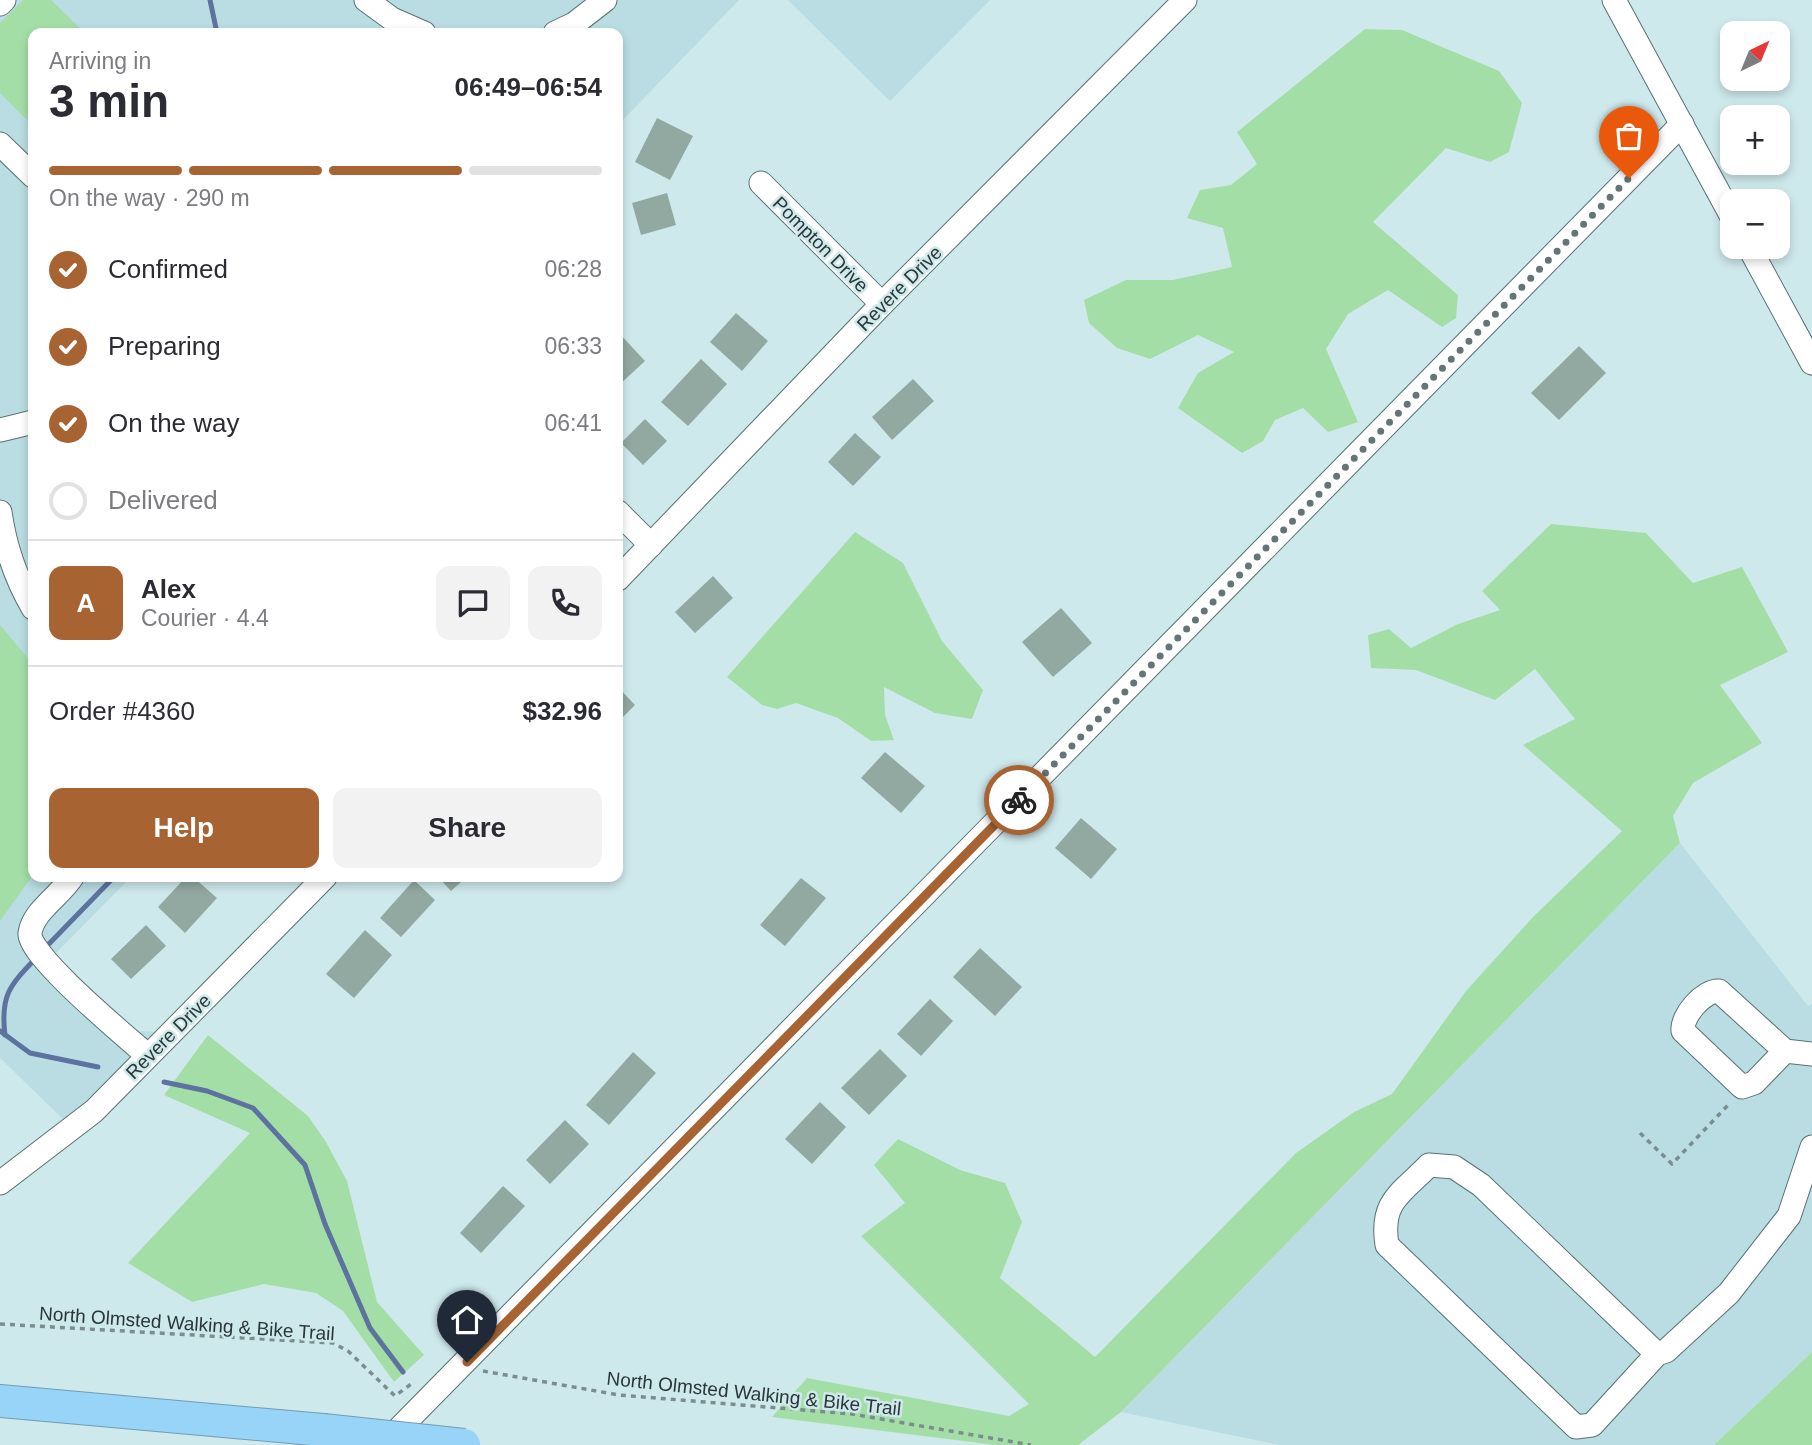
<!DOCTYPE html>
<meta charset="utf-8">
<style>
:root{--surface:#fff;--page:#f2f2f3;--text:#2b2b33;--muted:#7c7c81;--line:#e1e1e2;--accent:#a76432}
body{margin:0;font-family:Helvetica,sans-serif;background:var(--page);color:var(--text);height:100vh;display:flex;flex-direction:column;font-size:26px;white-space:nowrap}
*{box-sizing:border-box;margin:0}
p{font-size:23px;color:var(--muted)}
.icon{flex:none;width:38px;height:38px;fill:none;stroke:currentColor;stroke-width:2;stroke-linecap:round;stroke-linejoin:round}
.map{position:relative;flex:1;overflow:hidden}
.sheet{position:absolute;left:28px;top:28px;width:595px;height:854px;display:flex;flex-direction:column;background:var(--surface);border-radius:14px;box-shadow:0 4px 10px #0003}
.sheet>*{flex:none}
.needle{width:46px;rotate:43deg}
.fabs{position:absolute;left:1720px;top:21px;display:grid;gap:14px}
.fabs a{display:grid;place-items:center;width:70px;height:70px;border-radius:14px;background:var(--surface);box-shadow:0 4px 10px #0003;font-size:35px}
.pin{position:absolute;display:grid;place-items:center;width:60px;height:60px;color:#fff;margin:-72px -30px;border-radius:50% 50% 50% 0;rotate:-45deg;box-shadow:0 0 7px #0007}
.pin .icon{rotate:45deg}
.courier{position:absolute;display:grid;place-items:center;width:70px;height:70px;margin:-35px;border:5px solid #a76432;border-radius:50%;background:#fff;color:#222;box-shadow:0 2px 9px #0007}
.summary em{font-style:normal;font-weight:600}
.summary div{display:flex;flex-direction:column-reverse}
.summary{display:flex;align-items:center;justify-content:space-between;height:119px;padding:0 21px}
h1{font-size:46px;font-weight:600;line-height:52px}
.bar{display:grid;grid-template-columns:repeat(4,1fr);gap:10px 7px;align-content:center;height:84px;padding:0 21px}
.bar i{height:9px;border-radius:5px;background:var(--line)}
.bar .active{background:var(--accent)}
.bar p{grid-column:span 4}
.line{display:flex;align-items:center;gap:18px;padding:0 21px;border-top:2px solid var(--line)}
.line div{flex:1}
.round{display:grid;place-items:center;flex:none;width:74px;height:74px;border-radius:14px;background:var(--page)}
ol{padding:0 21px;list-style:none}
li{display:flex;align-items:center;gap:21px;height:77px}
li p{margin-inline-start:auto}
li .icon{padding:7px;border-radius:50%;background:var(--accent);color:#fff;stroke-width:4}
li:last-child{color:var(--muted)}
li i{width:38px;height:38px;border:4px solid var(--line);border-radius:50%}
.button{display:flex;gap:14px;margin-top:auto;padding:14px 21px}
.button a{flex:1;height:80px;border-radius:14px;background:var(--accent);color:#fff;font-size:28px;font-weight:600;line-height:80px;text-align:center}
.button a+a{background:var(--page);color:var(--text)}
.map>svg:first-child{display:block}
.built{fill:#b9dde2}
.green{fill:#a4dea7}
.lines{fill:none;stroke-linecap:round;stroke-linejoin:round}
.stream{stroke:#5d729f;stroke-width:5}
.building{fill:#92a9a2}
.minor-casing{stroke:#597073;stroke-width:25}
.highway-casing{stroke:#729cb4;stroke-width:34}
.path{stroke:#7b8d8f;stroke-width:3.5;stroke-dasharray:5 5;stroke-linecap:butt}
.minor{stroke:#fff;stroke-width:23}
.highway{stroke:#98d3f8;stroke-width:32}
.highway-bridge-casing{stroke:#729cb4;stroke-width:34;stroke-linecap:butt}
.highway-bridge{stroke:#98d3f8;stroke-width:32}
.done{stroke:#657576;stroke-width:7;stroke-dasharray:0 12.6}
.route{stroke:#a76432;stroke-width:9}
.labels{text-anchor:middle;stroke-width:5;stroke-linejoin:round;paint-order:stroke}
.street-label{font-size:19px;fill:#2c3637;stroke:#cee9ec}
</style>
<div class="map">
<svg width="1812" height="1445" viewBox="0 0 1812 1445">
<rect width="100%" height="100%" fill="#cee9ec"/>
<!-- built -->
<g class="built">
<polygon points="0,0 739,0 618,125 618,33 33,33 33,877 131,877 53,956 129,1027 137,1031 158,1032 65,1121 0,1058"/>
<polygon points="788,0 990,0 890,101"/>
<polygon points="1680,843 1808,1006 1812,1004 1812,1352 1714,1445 1279,1445 1121,1412"/>
</g>
<!-- green -->
<g class="green">
<polygon points="23,0 51,0 85,33 33,33 33,126 0,93 0,23"/>
<polygon points="1365,29 1402,30 1499,71 1522,103 1509,152 1490,162 1446,148 1373,222 1458,295 1456,318 1442,327 1388,290 1348,314 1326,349 1358,422 1328,432 1303,408 1275,420 1263,441 1242,453 1178,408 1198,373 1234,352 1198,335 1150,359 1117,348 1089,323 1084,300 1126,280 1173,280 1232,267 1223,228 1187,218 1200,190 1231,185 1257,164 1237,132"/>
<polygon points="1551,524 1646,533 1693,583 1742,567 1788,652 1720,685 1762,743 1693,783 1673,816 1680,843 1121,1412 1078,1445 995,1445 772,1417 807,1378 1009,1416 1029,1404 861,1236 905,1203 874,1165 898,1139 960,1170 1005,1183 1022,1222 1000,1278 1095,1357 1296,1153 1354,1112 1392,1094 1466,991 1533,917 1622,831 1523,745 1575,719 1535,669 1495,700 1416,670 1371,668 1368,635 1389,629 1411,648 1458,624 1500,610 1482,591"/>
<polygon points="855,532 903,563 942,641 983,690 972,719 935,713 884,687 885,715 894,740 871,741 838,718 796,703 777,709 762,705 727,677"/>
<polygon points="0,625 26,656 33,671 33,875 0,921"/>
<polygon points="208,1035 308,1116 326,1142 347,1181 377,1302 424,1355 394,1382 343,1311 316,1293 264,1284 192,1302 128,1263 250,1133 164,1095"/>
<polygon points="1812,1352 1812,1445 1714,1445"/>
</g>
<g class="lines">
<!-- stream -->
<g class="stream">
<polyline points="210,0 217,33"/>
<polyline points="43,950 114,877"/>
<polyline points="0,1031 30,1053 98,1067"/>
<path d="M 5,1035 C 0,995 10,985 37,957"/>
<polyline points="164,1082 207,1091 253,1108 305,1165 325,1224 370,1328 403,1372"/>
</g>
</g>
<!-- building -->
<g class="building">
<polygon points="657,118 693,136 670,180 635,162"/>
<polygon points="667,193 676,225 641,235 632,203"/>
<polygon points="736,313 768,341 742,371 710,342"/>
<polygon points="618,332 645,361 618,386"/>
<polygon points="1579,346 1606,373 1559,420 1531,393"/>
<polygon points="701,359 727,384 688,426 661,402"/>
<polygon points="913,379 934,401 892,440 872,417"/>
<polygon points="645,419 667,441 643,465 621,443"/>
<polygon points="855,433 881,457 853,486 828,462"/>
<polygon points="713,576 733,598 695,633 675,612"/>
<polygon points="1061,608 1092,643 1053,677 1022,642"/>
<polygon points="618,687 635,705 618,722"/>
<polygon points="885,752 925,786 901,813 861,778"/>
<polygon points="1081,818 1117,849 1091,879 1055,848"/>
<polygon points="186,877 193,877 217,898 185,933 158,907"/>
<polygon points="438,877 467,877 451,891"/>
<polygon points="801,878 826,898 785,946 760,925"/>
<polygon points="414,880 435,900 401,937 380,918"/>
<polygon points="146,925 166,946 131,979 111,959"/>
<polygon points="365,930 392,955 354,998 326,974"/>
<polygon points="980,948 1022,987 995,1016 953,977"/>
<polygon points="930,999 953,1021 921,1056 897,1034"/>
<polygon points="880,1049 907,1076 869,1115 841,1088"/>
<polygon points="633,1052 656,1073 609,1125 586,1105"/>
<polygon points="820,1102 846,1127 812,1164 785,1139"/>
<polygon points="565,1120 589,1144 550,1184 526,1160"/>
<polygon points="503,1186 525,1206 481,1253 460,1233"/>
</g>
<g class="lines">
<defs>
<g id="minor">
<polyline points="366,0 392,19 424,33"/>
<polyline points="1614,0 1732,217"/>
<polyline points="0,4 4,0"/>
<polyline points="555,33 574,24 605,0"/>
<polyline points="0,144 33,176"/>
<polyline points="761,183 882,304"/>
<polyline points="1749,247 1812,363"/>
<polyline points="0,430 33,422"/>
<path d="M 0,512 C 5,547 15,577 33,608"/>
<polyline points="618,512 651,545"/>
<polyline points="618,579 882,304 1185,0"/>
<path d="M 72,877 C 61,895 33,911 30,933 C 27,955 128,1038 148,1056"/>
<path d="M 1785,1051 L 1754,1083 L 1742,1087 L 1683,1031 C 1681,1016 1704,990 1719,991 L 1785,1051 L 1812,1054"/>
<polyline points="0,1183 94,1111 325,877"/>
<path d="M 1657,1354 L 1592,1425 L 1576,1427 L 1387,1245 C 1380,1201 1401,1194 1429,1165 L 1454,1167 L 1481,1185 L 1657,1354 L 1666,1351 L 1729,1293 L 1789,1216 L 1812,1147"/>
<polyline points="384,1444 1682,124"/>
</g>
<polyline id="highway" points="0,1401 323,1430"/>
</defs>
<!-- minor casing -->
<use href="#minor" class="minor-casing"/>
<!-- highway casing -->
<use href="#highway" class="highway-casing"/>
<!-- path -->
<g class="path">
<polyline points="1640,1133 1672,1164 1730,1103"/>
<polyline points="0,1324 333,1343 348,1351 395,1396 414,1382"/>
<polyline points="483,1371 619,1395 852,1414 1031,1445"/>
</g>
<!-- minor -->
<use href="#minor" class="minor"/>
<!-- highway -->
<use href="#highway" class="highway"/>
<defs>
<polyline id="highway-bridge" points="323,1430 464,1445"/>
</defs>
<!-- highway-bridge casing -->
<use href="#highway-bridge" class="highway-bridge-casing"/>
<!-- highway-bridge -->
<use href="#highway-bridge" class="highway-bridge"/>
</g>
<g class="lines">
<!-- done -->
<polyline class="done" points="1019,800 1629,178"/>
<!-- route -->
<polyline class="route" points="467,1362 1019,800"/>
</g>
<g class="labels">
<!-- street labels -->
<g class="street-label">
<text transform="translate(821 244) rotate(45)" y="7">Pompton Drive</text>
<text transform="translate(899 288) rotate(-45)" y="7">Revere Drive</text>
<text transform="translate(168 1036) rotate(-45)" y="7">Revere Drive</text>
<text transform="translate(187 1323) rotate(4)" y="7">North Olmsted Walking &amp; Bike Trail</text>
<text transform="translate(754 1393) rotate(6)" y="7">North Olmsted Walking &amp; Bike Trail</text>
</g>
</g>
</svg>
<div class="fabs">
<a><svg class="needle" viewBox="-14 -14 28 28"><path d="M0-13l5 13h-10z" fill="#e53935"/><path d="M0 13l5-13h-10z" fill="#7c7c81"/></svg></a>
<a>+</a>
<a>−</a>
</div>
<div class="pin" style="left:1629px;top:178px;background:#ea580c"><svg class="icon" aria-label="bag" viewBox="0 0 24 24"><path d="M5 8h14l-1 12H6zM9 8a3 3 0 0 1 6 0"/></svg></div>
<div class="pin" style="left:467px;top:1362px;background:#1f2937"><svg class="icon" aria-label="home" viewBox="0 0 24 24"><path d="M3 11l9-7 9 7M6 9v11h12V9"/></svg></div>
<div class="courier" style="left:1019px;top:800px"><svg class="icon" aria-label="bike" viewBox="0 0 24 24"><circle cx="6" cy="16" r="4"/><circle cx="18" cy="16" r="4"/><path d="M6 16l4-8h5l3 8M10 8l3 8H6M13 5h3"/></svg></div>
<section class="sheet">
<div class="summary"><div><h1>3 min</h1><p>Arriving in</p></div><em>06:49–06:54</em></div>
<div class="bar"><i class="active"></i><i class="active"></i><i class="active"></i><i></i><p>On the way · 290 m</p></div>
<ol>
<li><svg class="icon" aria-label="check" viewBox="0 0 24 24"><path d="M5 12l5 5 9-10"/></svg>Confirmed<p>06:28</p></li>
<li><svg class="icon" aria-label="check" viewBox="0 0 24 24"><path d="M5 12l5 5 9-10"/></svg>Preparing<p>06:33</p></li>
<li><svg class="icon" aria-label="check" viewBox="0 0 24 24"><path d="M5 12l5 5 9-10"/></svg>On the way<p>06:41</p></li>
<li><i></i>Delivered</li>
</ol>
<div class="line" style="height:126px"><b class="round" style="background:var(--accent);color:#fff">A</b><div><b>Alex</b><p>Courier · 4.4</p></div><a class="round"><svg class="icon" aria-label="chat" viewBox="0 0 24 24"><path d="M4 5h16v11H9l-5 4z"/></svg></a><a class="round"><svg class="icon" aria-label="phone" viewBox="0 0 24 24"><path d="M5 4h4l2 5-3 2q2 4 5 5l2-3 5 2v4C11 20 4 13 5 4z"/></svg></a></div>
<div class="line" style="height:91px"><div>Order #4360</div><b>$32.96</b></div>
<div class="button"><a>Help</a><a>Share</a></div>
</section>
</div>
